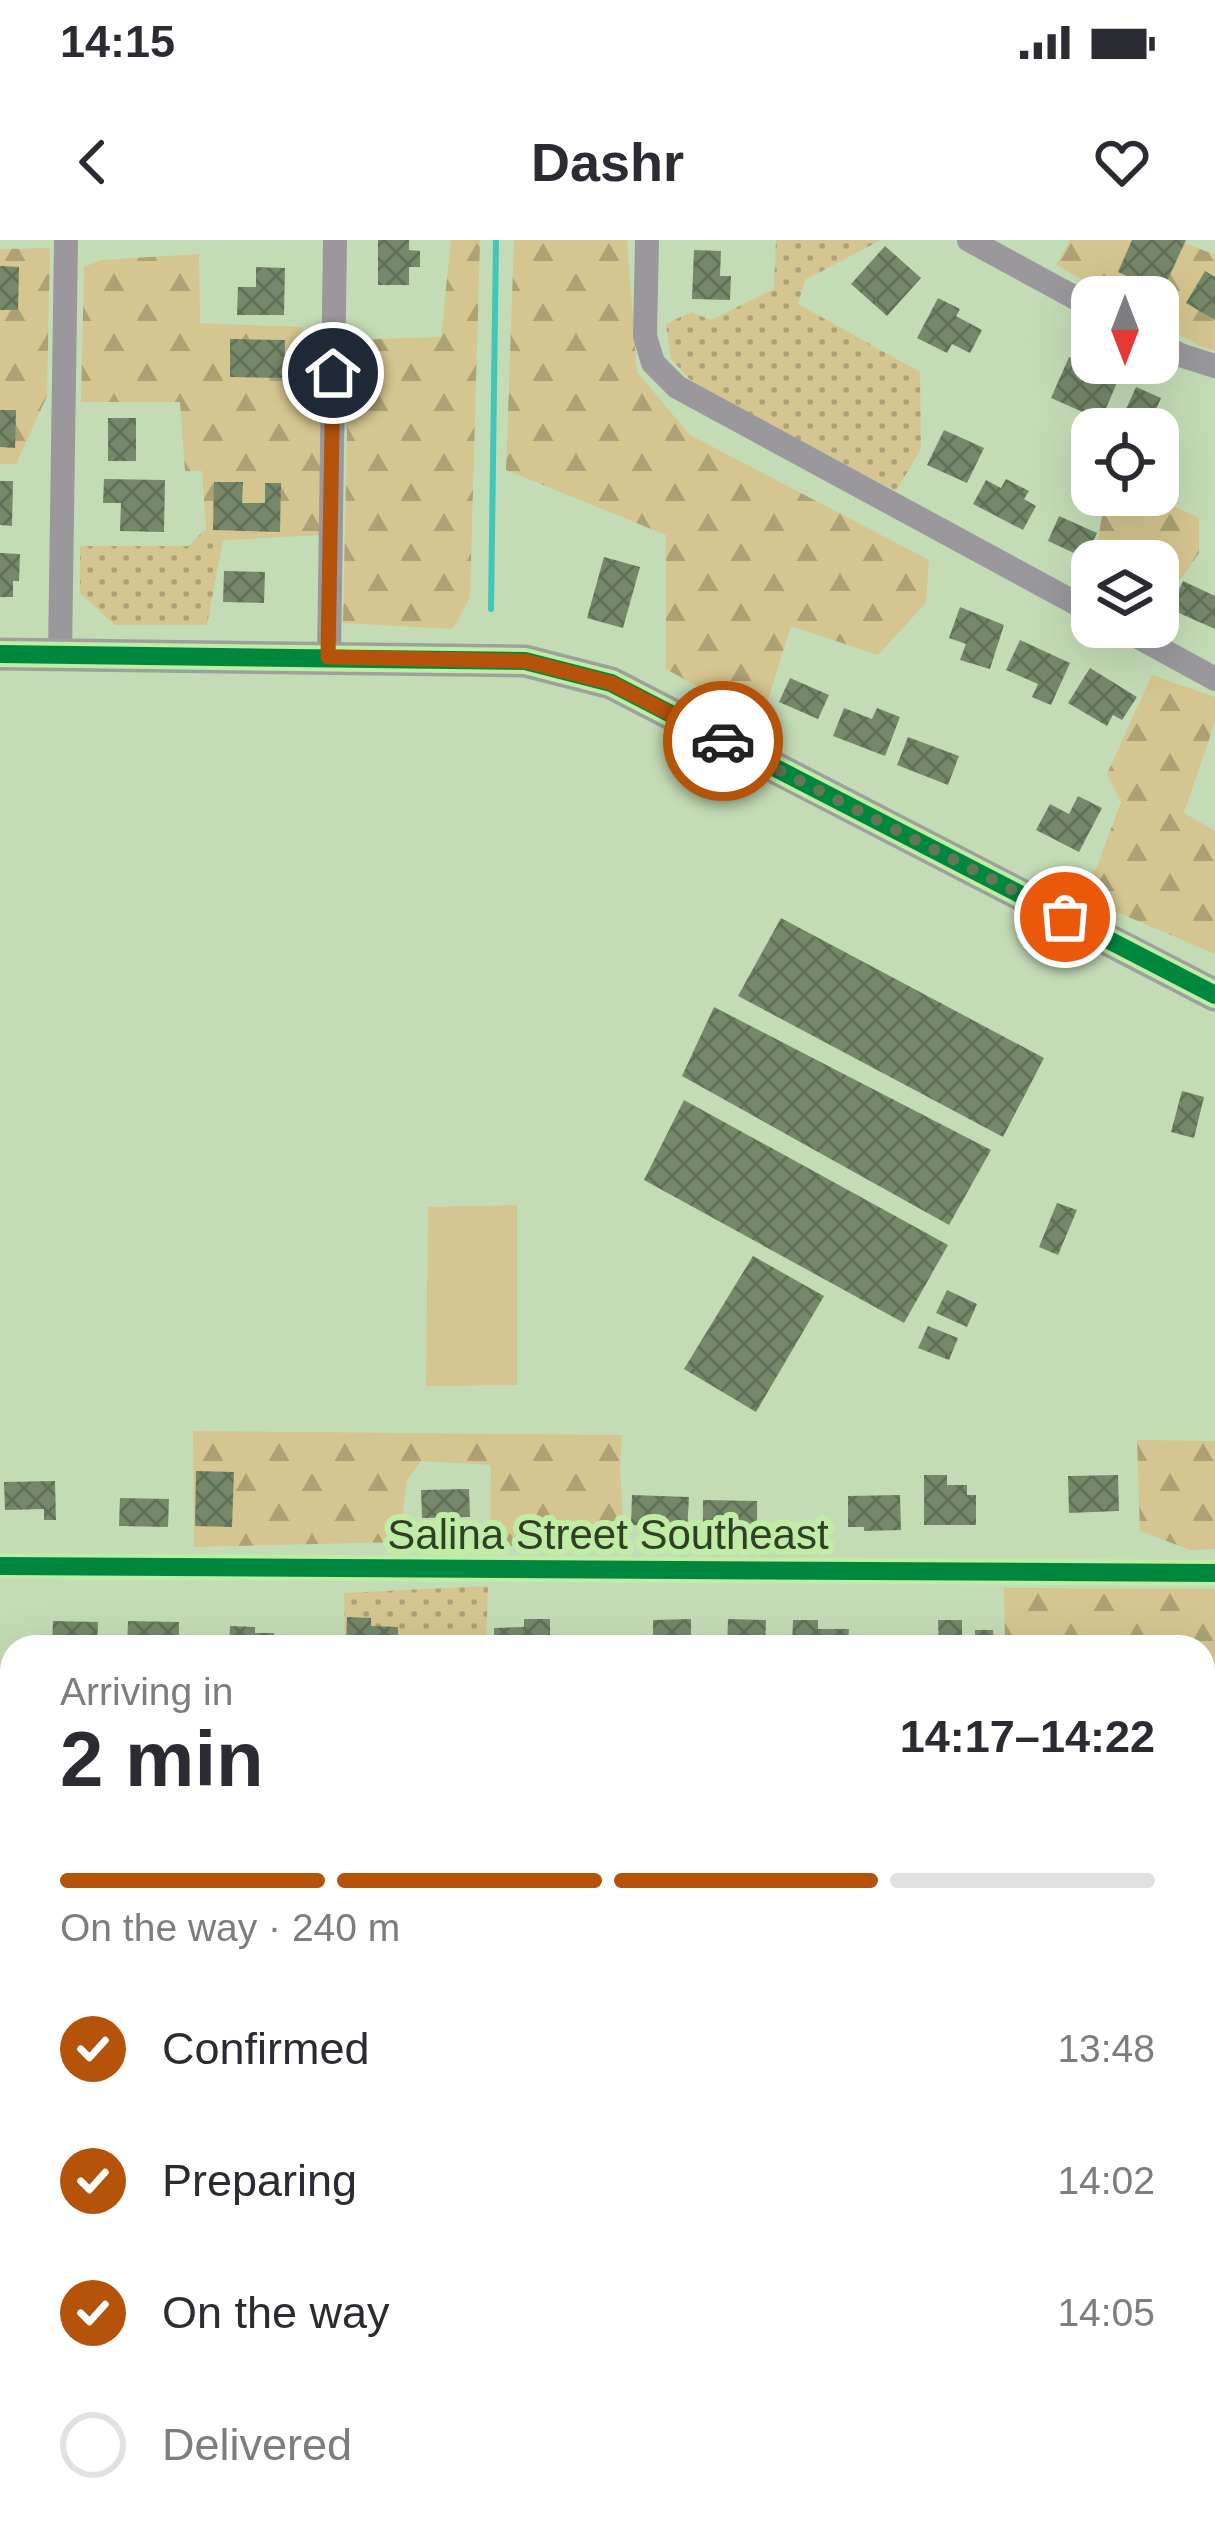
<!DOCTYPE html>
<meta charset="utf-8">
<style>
:root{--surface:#fff;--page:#f7f7f7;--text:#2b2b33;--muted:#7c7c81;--line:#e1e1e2;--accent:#b45309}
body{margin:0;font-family:Arial,sans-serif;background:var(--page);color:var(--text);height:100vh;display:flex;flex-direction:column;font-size:45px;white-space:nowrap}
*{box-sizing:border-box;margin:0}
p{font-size:39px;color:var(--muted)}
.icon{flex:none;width:66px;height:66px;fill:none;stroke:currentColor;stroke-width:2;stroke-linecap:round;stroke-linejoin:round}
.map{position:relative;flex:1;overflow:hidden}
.drawer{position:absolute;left:0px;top:1395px;width:1215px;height:903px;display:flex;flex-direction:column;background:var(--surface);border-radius:36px 36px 0 0;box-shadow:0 12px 48px #0002}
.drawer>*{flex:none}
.needle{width:78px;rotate:180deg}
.fabs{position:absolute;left:1071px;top:36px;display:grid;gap:24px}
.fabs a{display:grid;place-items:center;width:108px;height:108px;border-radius:24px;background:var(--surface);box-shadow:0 12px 48px #0002;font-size:60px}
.pin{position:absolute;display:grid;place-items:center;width:102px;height:102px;color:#fff;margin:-51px;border:6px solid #fff;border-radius:50%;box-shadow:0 3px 12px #0007}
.courier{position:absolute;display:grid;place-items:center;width:120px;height:120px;margin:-60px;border:9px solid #b45309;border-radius:50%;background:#fff;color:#222;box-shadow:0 3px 15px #0007}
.headline em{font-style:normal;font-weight:700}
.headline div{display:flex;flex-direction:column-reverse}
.headline{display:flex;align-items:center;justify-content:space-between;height:204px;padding:0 60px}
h1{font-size:78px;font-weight:700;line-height:90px}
.bar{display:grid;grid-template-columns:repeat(4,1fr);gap:18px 12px;align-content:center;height:144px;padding:0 60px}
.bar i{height:15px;border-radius:9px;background:var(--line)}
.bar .current{background:var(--accent)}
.bar p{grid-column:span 4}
ol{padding:0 60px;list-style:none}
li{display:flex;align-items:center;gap:36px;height:132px}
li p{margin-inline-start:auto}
li .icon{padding:12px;border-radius:50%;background:var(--accent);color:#fff;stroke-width:4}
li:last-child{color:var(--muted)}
li i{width:66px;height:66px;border:6px solid var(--line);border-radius:50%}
.status{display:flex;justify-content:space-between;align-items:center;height:84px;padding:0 60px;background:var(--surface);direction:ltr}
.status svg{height:33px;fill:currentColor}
header{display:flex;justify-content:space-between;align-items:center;height:156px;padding:0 60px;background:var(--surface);font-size:54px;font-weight:700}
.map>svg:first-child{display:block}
.grass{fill:url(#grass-dots)}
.forest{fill:url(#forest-firs)}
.pitch{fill:#d5c590}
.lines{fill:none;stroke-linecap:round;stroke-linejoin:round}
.stream{stroke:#42c6ba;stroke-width:6}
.canal{stroke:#42c6ba;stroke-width:21}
.building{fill:url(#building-cross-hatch)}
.street{stroke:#9a989c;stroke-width:24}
.secondary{stroke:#9da09b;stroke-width:33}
.cycleway-casing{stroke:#c0eca6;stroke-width:26}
.cycleway{stroke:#00873e;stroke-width:18}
.done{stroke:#637757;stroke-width:12;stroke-dasharray:0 21.6}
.route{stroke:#b45309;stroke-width:15}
.labels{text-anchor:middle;stroke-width:12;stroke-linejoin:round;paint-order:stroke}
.street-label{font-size:42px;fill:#2f4024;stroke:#c0eca6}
</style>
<div class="status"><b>14:15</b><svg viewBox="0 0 49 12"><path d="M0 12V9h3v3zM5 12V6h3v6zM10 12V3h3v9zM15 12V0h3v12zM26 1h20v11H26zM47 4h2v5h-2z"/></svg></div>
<header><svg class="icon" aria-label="back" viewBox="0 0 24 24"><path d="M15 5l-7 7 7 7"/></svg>Dashr<svg class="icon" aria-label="heart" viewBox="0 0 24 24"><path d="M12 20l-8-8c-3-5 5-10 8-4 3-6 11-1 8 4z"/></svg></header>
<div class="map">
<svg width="1215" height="2297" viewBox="0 0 1215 2297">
<defs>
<pattern id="grass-dots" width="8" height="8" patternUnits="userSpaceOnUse" patternTransform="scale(3)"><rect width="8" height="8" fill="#d5c590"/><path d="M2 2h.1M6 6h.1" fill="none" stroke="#ada175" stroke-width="1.8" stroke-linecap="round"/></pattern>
<pattern id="forest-firs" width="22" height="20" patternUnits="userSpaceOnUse" patternTransform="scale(3)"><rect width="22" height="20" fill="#d5c590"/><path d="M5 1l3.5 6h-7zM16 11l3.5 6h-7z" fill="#ada175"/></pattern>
<pattern id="building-cross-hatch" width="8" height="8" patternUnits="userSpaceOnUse" patternTransform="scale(3)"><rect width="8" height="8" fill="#76886a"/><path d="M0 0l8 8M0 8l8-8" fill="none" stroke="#617157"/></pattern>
</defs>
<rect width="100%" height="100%" fill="#c4dcb6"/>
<!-- grass -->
<g class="grass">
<polygon points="776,0 881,0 805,40 798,64 920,132 921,209 896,251 696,146 671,119 666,84 691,72 711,80 774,49"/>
<polygon points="206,289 207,300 223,300 207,385 115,385 80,353 80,306 188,306"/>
<polygon points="488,1346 486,1407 345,1407 344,1353"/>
</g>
<!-- forest -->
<g class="forest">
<polygon points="451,0 480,0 470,357 453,389 343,383 349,100 441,97"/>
<polygon points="514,0 627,0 637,132 690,195 929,320 926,363 878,415 791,386 761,482 666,429 666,295 506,230"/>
<polygon points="1070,0 1178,0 1215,15 1215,111 1202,107 1158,83 1158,57 1113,57 1056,25"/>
<polygon points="50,8 47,156 16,224 0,224 0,9"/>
<polygon points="199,14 200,83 301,87 316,179 326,182 322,295 207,301 202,231 185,231 180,162 81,162 84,27 101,20"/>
<polygon points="1105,255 1149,255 1199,278 1199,313 1158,372 1158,321 1095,321"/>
<polygon points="1152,435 1215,457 1215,482 1184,573 1215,591 1215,714 1091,661 1073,645 1096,629 1121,562 1107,534"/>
<polygon points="193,1191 622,1195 620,1229 625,1310 490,1305 491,1225 421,1221 407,1240 399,1302 194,1307"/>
<polygon points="1137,1200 1215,1201 1215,1309 1190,1310 1140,1291"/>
<polygon points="1004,1348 1215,1349 1215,1471 1203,1471 1203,1407 1005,1407"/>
<polygon points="1215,1865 1215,2151 1203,2151 1203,1866"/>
<polygon points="413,2286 550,2286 550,2297 414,2297"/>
</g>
<!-- pitch -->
<polygon class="pitch" points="517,965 517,1145 426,1146 428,967"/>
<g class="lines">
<!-- stream -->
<polyline class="stream" points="491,369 496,0"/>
<!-- canal -->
<g class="canal">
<polyline points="0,1496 12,1496"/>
<polyline points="1203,1508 1215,1508"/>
</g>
</g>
<!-- building -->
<g class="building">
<polygon points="378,0 409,0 409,10 420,11 420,27 409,27 409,45 378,45"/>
<polygon points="1132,0 1186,0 1162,52 1118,32"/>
<polygon points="885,6 921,38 887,76 851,44"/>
<polygon points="694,10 721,11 720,36 731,36 730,60 692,59"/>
<polygon points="0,26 19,27 18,70 0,70"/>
<polygon points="256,27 285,28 284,75 237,75 238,47 256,47"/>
<polygon points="1205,31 1215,37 1215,80 1186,63"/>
<polygon points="938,58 960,69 956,76 982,90 970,113 952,104 947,113 917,98"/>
<polygon points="230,99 285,100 284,138 230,137"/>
<polygon points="1069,117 1119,138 1101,180 1051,158"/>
<polygon points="1136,147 1161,158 1152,179 1176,189 1165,214 1158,211 1158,189 1117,189"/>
<polygon points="0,170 16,170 15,208 0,207"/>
<rect x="108" y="178" width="28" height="43"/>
<polygon points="944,190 984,208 967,243 927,225"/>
<polygon points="104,239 165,240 164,292 120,291 121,263 103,263"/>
<polygon points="1006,239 1029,251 1024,259 1036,266 1023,290 973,264 986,240 1001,248"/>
<polygon points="0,241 13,241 12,286 0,285"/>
<polygon points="214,242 243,242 242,263 265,263 265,243 281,243 280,292 213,290"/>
<polygon points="1059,276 1097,293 1085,318 1048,301"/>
<polygon points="0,313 20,314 19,341 13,341 13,357 0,357"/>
<polygon points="604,317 640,327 623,388 587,378"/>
<polygon points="224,331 265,332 264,363 223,362"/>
<polygon points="1183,341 1215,356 1215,389 1170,369"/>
<polygon points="960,367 1004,385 990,429 960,420 966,404 949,398"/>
<polygon points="1020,400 1070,423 1051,465 1032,457 1038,444 1006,430"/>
<polygon points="1090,428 1137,457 1122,480 1113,475 1107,486 1068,463"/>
<polygon points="790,438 829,455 818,479 779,462"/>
<polygon points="844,468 872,479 877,468 900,477 885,516 833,496"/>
<polygon points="908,497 959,516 948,545 897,525"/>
<polygon points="1078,556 1102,568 1079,612 1036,590 1050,564 1069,574"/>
<polygon points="781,678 1044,818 1003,897 738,756"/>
<polygon points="714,767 991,910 949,985 682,836"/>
<polygon points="1182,851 1204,857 1194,898 1171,892"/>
<polygon points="684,860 948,1005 904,1083 644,940"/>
<polygon points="1057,963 1077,970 1058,1015 1039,1007"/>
<polygon points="753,1016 824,1056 756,1172 684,1129"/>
<polygon points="947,1050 977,1064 967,1087 936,1073"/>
<polygon points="928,1086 958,1098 949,1120 918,1108"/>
<polygon points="196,1231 234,1232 232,1287 195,1286"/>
<polygon points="924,1235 947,1235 947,1245 967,1245 967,1255 976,1255 976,1285 924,1285"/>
<polygon points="1118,1235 1119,1271 1069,1273 1068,1236"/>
<polygon points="55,1241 56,1280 44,1280 44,1269 5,1270 4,1242"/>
<polygon points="469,1249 470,1277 422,1278 421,1250"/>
<polygon points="632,1255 689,1257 687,1292 663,1292 664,1286 631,1285"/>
<polygon points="900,1255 901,1290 864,1291 864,1287 848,1287 848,1256"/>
<polygon points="120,1258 169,1259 168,1287 119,1286"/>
<polygon points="703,1260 757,1261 757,1292 735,1292 735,1285 703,1284"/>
<polygon points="347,1377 371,1378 371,1386 398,1387 398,1407 346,1407"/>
<polygon points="524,1379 550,1379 550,1407 494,1407 494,1388 524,1387"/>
<polygon points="691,1379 691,1407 653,1407 653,1380"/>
<polygon points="728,1379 766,1380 765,1407 727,1407"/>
<polygon points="793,1380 818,1380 818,1389 849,1389 848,1407 792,1407"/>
<polygon points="938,1380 962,1380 962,1396 975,1396 975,1390 993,1390 994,1407 939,1407"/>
<polygon points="53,1381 98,1382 97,1407 52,1407"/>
<polygon points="128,1381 179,1382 179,1407 127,1407"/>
<polygon points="230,1386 255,1387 255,1393 274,1393 274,1407 229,1407"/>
<polygon points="1210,1800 1215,1800 1215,1848 1209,1848 1208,1829 1203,1829 1203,1815 1210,1815"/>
<polygon points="0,1992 12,1993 12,2025 0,2025"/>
<rect x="1203" y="2234" width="12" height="52"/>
<rect x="278" y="2286" width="53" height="11"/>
<polygon points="582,2286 625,2286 625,2294 616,2294 616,2297 594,2297 594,2293 582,2294"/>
</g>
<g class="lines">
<!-- street -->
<g class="street">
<polyline points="647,0 645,96 653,123 677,147 1092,372"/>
<polyline points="969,0 1092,67"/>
<polyline points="1158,103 1180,115 1215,126"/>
<polyline points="1120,387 1215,439"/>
<polyline points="60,416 66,0"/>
<polyline points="329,417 335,0"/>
<polyline points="0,1326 1215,1333"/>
<polyline points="0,1674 12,1674"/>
<polyline points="1203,1691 1215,1691"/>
<polyline points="0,1943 12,1943"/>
<polyline points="0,2210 12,2211"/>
<polyline points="744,2297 744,2286"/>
<polyline points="1013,2297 1013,2286"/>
</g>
<!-- secondary -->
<polyline class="secondary" points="0,414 525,421 611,443 1215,755"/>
<defs>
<g id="cycleway">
<polyline points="0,414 525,421 611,443 1215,755"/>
<polyline points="0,1326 1215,1333"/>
</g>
</defs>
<!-- cycleway casing -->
<use href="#cycleway" class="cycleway-casing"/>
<!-- cycleway -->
<use href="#cycleway" class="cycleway"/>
</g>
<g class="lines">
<!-- done -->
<polyline class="done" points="723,501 1065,677"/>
<!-- route -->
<polyline class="route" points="333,133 328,417 525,421 611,443 723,501"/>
</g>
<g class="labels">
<!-- street labels -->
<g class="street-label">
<text x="608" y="1309">Salina Street Southeast</text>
</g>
</g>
</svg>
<div class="fabs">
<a><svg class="needle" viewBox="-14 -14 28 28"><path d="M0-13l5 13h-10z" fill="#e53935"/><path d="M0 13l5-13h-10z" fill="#7c7c81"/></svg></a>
<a><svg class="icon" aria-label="locate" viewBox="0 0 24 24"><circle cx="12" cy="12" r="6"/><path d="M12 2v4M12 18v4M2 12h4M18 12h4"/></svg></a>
<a><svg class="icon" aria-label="layers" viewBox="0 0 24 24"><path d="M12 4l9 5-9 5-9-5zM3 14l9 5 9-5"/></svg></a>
</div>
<div class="pin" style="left:1065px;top:677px;background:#ea580c"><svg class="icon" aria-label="bag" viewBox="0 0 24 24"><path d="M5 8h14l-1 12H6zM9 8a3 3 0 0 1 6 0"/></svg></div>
<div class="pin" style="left:333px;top:133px;background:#1f2937"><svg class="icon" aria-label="home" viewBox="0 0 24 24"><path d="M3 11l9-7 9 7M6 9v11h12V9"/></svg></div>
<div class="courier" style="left:723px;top:501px"><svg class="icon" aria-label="car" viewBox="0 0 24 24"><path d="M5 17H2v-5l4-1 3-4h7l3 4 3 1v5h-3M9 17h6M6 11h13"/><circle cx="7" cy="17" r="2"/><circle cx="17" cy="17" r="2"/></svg></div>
<section class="drawer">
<div class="headline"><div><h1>2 min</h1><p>Arriving in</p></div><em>14:17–14:22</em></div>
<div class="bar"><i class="current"></i><i class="current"></i><i class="current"></i><i></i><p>On the way · 240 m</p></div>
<ol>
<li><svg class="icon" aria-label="check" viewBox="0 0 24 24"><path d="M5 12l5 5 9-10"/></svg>Confirmed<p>13:48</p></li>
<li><svg class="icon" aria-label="check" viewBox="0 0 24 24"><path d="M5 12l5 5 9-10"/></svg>Preparing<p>14:02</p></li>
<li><svg class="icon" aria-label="check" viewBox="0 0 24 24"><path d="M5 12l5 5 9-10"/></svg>On the way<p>14:05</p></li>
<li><i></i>Delivered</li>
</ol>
</section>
</div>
